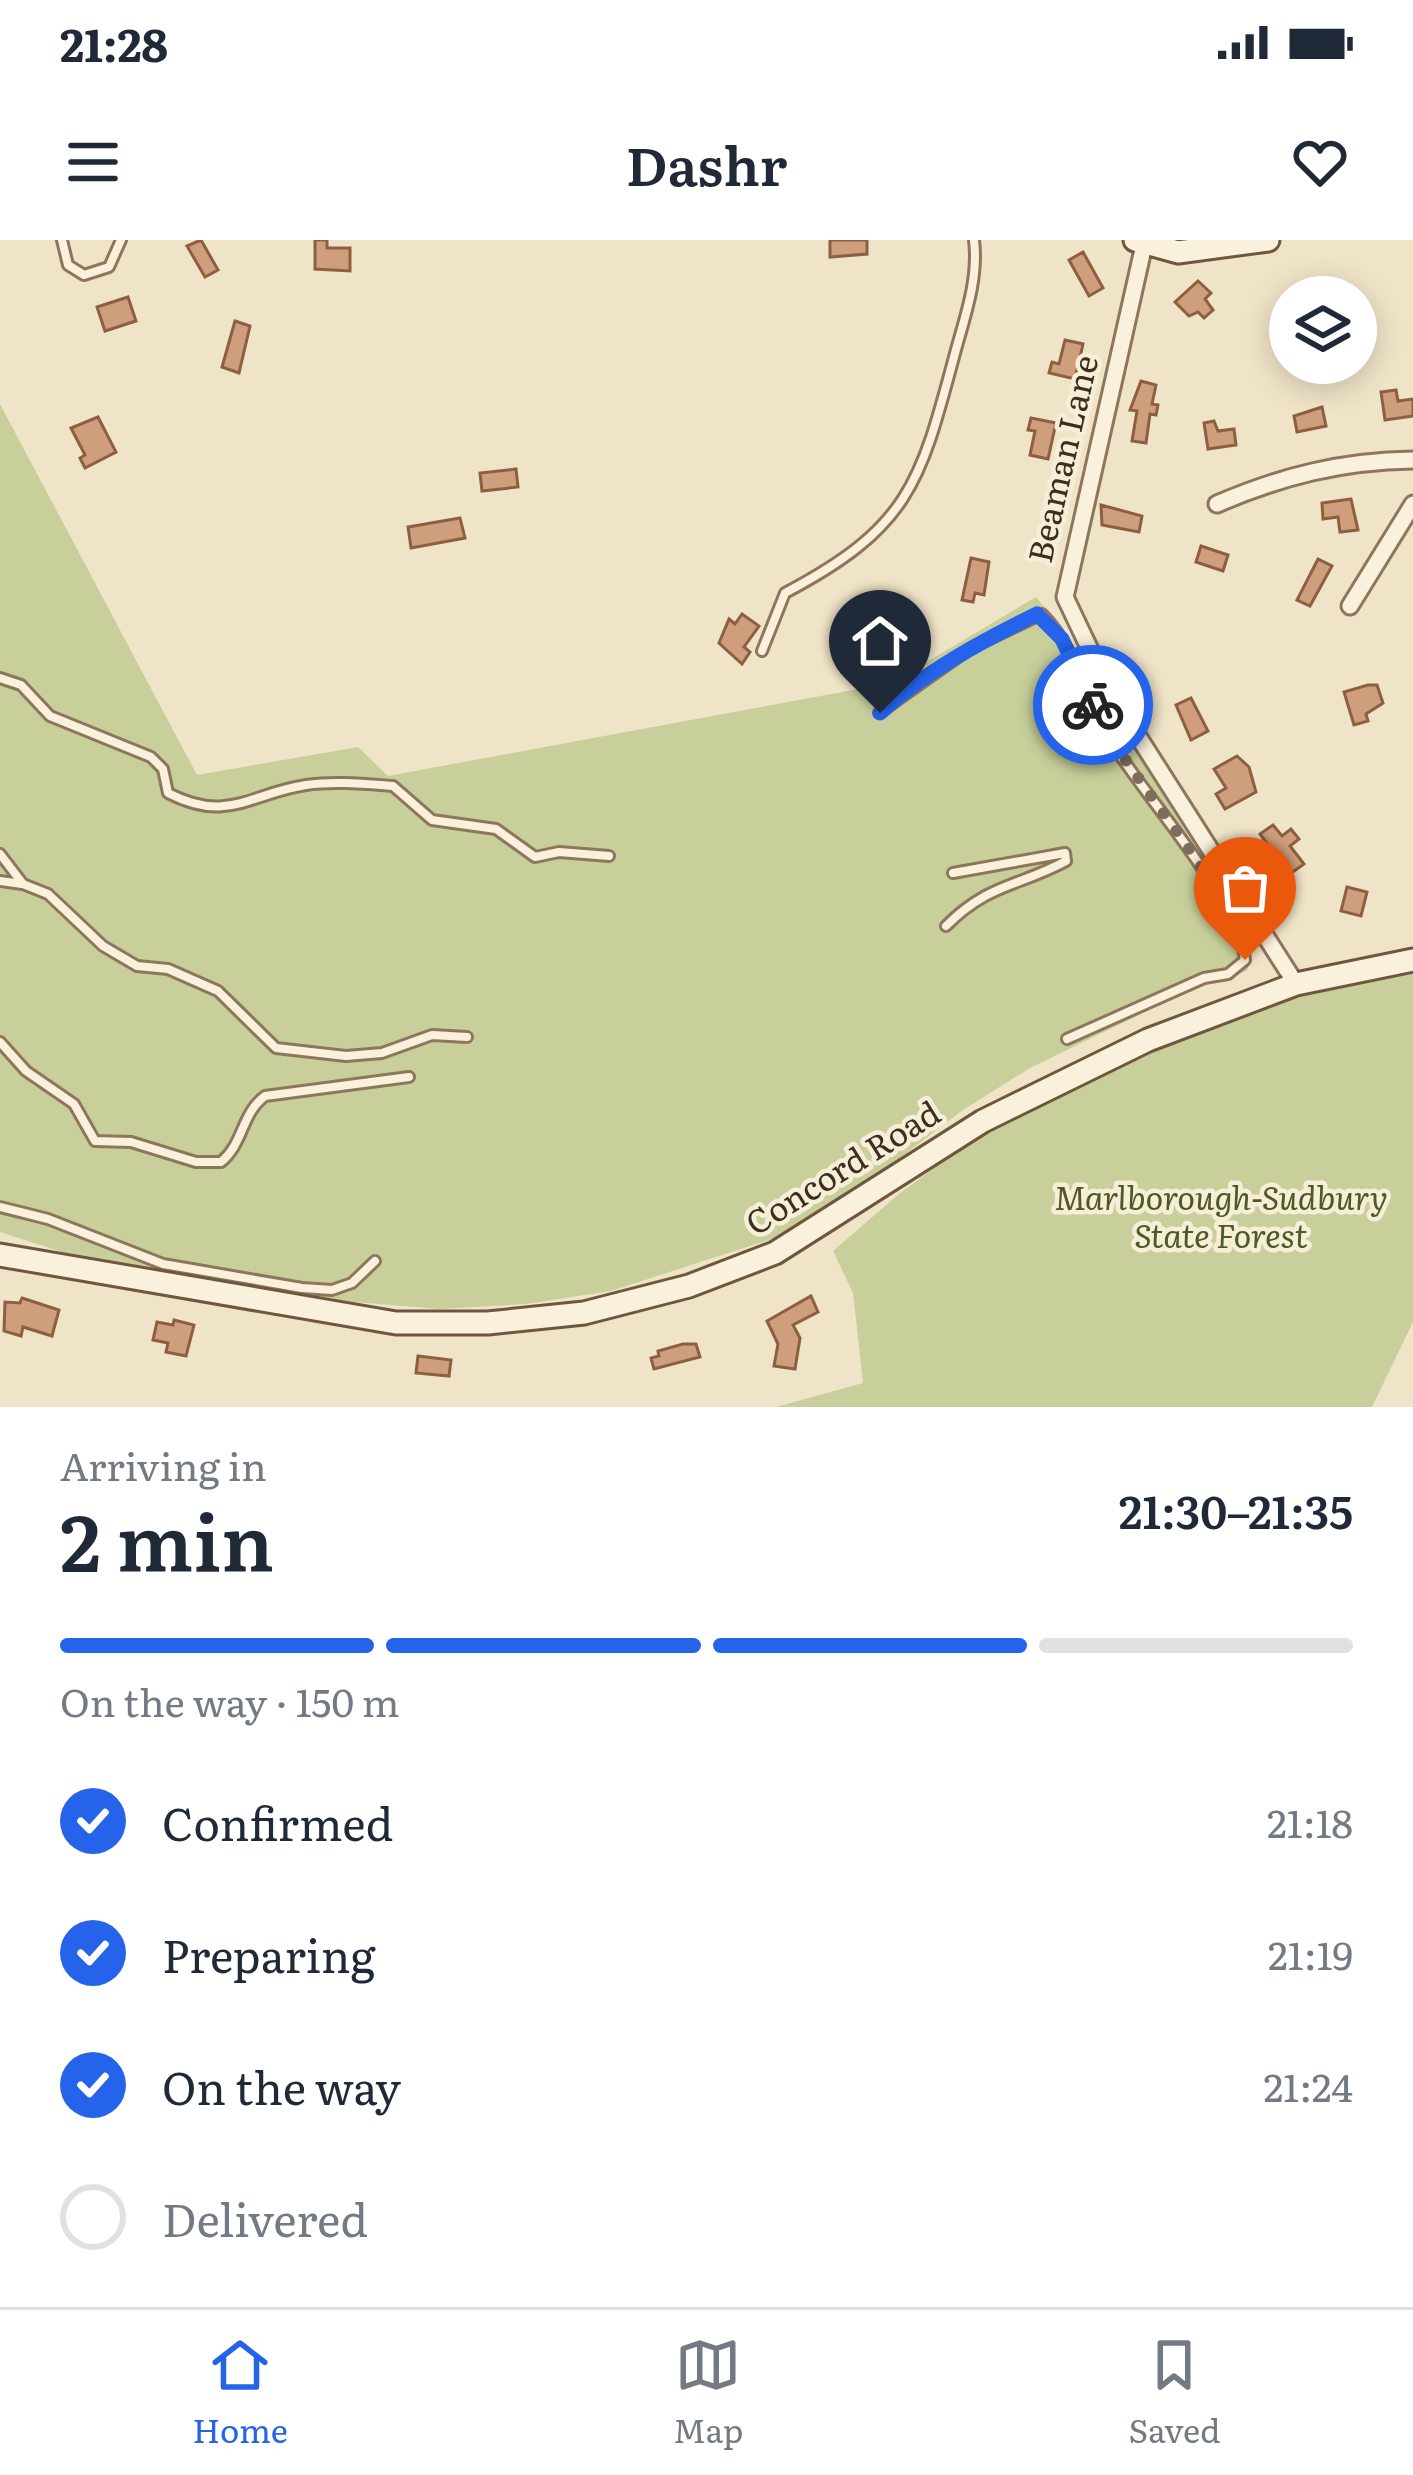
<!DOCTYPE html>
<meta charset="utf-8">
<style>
:root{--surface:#fff;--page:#f6f6f7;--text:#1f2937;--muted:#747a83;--line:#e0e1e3;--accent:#2563eb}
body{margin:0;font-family:Literata,serif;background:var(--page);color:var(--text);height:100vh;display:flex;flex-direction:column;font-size:45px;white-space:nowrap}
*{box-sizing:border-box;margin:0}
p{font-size:39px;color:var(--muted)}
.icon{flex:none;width:66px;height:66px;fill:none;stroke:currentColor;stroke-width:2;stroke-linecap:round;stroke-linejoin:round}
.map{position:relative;height:1167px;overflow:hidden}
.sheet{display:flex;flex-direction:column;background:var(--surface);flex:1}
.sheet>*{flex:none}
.fabs{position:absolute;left:1269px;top:36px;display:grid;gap:24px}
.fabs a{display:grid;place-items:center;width:108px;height:108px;border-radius:50%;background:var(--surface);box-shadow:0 6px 30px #0003;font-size:60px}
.pin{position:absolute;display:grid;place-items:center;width:102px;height:102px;color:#fff;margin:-123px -51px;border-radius:50% 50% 50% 0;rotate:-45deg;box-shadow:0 0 12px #0007}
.pin .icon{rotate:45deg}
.courier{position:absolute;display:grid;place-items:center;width:120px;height:120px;margin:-60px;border:9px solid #2563eb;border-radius:50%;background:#fff;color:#222;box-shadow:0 3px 15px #0007}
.summary em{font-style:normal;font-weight:600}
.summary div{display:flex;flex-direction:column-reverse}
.summary{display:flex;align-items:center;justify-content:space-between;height:204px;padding:0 60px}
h1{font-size:78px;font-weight:600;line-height:90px}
.bar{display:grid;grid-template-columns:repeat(4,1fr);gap:18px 12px;align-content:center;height:144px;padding:0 60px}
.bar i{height:15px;border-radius:9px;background:var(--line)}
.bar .active{background:var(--accent)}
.bar p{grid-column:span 4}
ol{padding:0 60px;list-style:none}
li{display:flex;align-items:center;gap:36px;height:132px}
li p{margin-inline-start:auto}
li .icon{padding:12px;border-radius:50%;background:var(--accent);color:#fff;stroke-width:4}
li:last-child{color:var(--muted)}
li i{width:66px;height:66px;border:6px solid var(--line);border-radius:50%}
.status{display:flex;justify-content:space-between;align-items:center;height:84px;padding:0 60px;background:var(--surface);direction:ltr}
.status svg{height:33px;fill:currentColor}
header{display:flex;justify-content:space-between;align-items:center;height:156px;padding:0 60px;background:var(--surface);font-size:54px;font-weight:600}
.tabs{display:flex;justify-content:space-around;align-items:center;height:168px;border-top:3px solid var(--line);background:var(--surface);font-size:33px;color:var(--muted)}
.tabs a{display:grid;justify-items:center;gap:6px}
.tabs .active{color:var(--accent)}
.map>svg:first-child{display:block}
.green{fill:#c9cf9b}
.building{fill:#cf9f7d;stroke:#8d5f41;stroke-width:3}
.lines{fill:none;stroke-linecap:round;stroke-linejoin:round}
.lane-casing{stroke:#8d765c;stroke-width:14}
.street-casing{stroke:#8d765c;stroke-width:21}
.secondary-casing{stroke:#6f573f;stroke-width:27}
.lane{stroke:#faf1dc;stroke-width:8}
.street{stroke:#faf1dc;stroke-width:15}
.secondary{stroke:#faf1dc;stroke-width:21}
.done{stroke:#7c6e5b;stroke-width:12;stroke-dasharray:0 21.6}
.route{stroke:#2563eb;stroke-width:15}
.labels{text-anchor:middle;stroke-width:9;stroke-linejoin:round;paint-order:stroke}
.street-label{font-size:33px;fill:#3d2e20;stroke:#f7eed8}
.park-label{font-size:33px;font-style:italic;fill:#4d5a26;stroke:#f7eed8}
</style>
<div class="status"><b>21:28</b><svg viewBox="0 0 49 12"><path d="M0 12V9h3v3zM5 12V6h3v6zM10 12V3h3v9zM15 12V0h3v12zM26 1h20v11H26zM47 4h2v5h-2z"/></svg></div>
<header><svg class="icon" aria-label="menu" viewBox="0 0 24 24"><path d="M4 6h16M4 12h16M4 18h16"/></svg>Dashr<svg class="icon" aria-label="heart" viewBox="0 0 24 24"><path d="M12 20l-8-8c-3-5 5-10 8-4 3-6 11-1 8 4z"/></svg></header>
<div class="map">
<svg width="1413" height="1167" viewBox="0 0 1413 1167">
<rect width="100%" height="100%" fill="#f0e4c8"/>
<!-- green -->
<g class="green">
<polygon points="0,164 197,535 358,507 388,536 891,443 1036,357 1064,391 1237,676 1254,707 1247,731 1188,751 1030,828 963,870 796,997 793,992 611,1051 526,1064 440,1069 354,1062 71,1015 0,992"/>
<polygon points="1413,723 1413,1082 1372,1167 776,1167 863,1143 853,1053 833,1011 899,954 1015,868 1235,770"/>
</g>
<!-- building -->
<g class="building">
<polygon points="201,0 218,30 205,37 187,6"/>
<polygon points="315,0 327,0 327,8 350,8 350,31 315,29"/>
<polygon points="830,0 867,0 867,14 830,17"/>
<polygon points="1083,12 1103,48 1089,56 1069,20"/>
<polygon points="1198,41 1211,53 1205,59 1213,70 1204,78 1198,72 1189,76 1175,62"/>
<polygon points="1334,41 1335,47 1343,45 1345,56 1308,57 1306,46"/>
<polygon points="128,57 136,81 105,91 97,67"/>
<polygon points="235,81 250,86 239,133 222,127"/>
<polygon points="1065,100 1083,104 1075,139 1049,133 1052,122 1059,124"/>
<polygon points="1141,141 1156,145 1152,164 1158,165 1156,175 1150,174 1146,203 1132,201 1137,171 1130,170"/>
<polygon points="1396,150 1398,161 1413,159 1413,176 1385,180 1381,152"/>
<polygon points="1322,167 1326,186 1297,192 1294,176"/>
<polygon points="98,177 116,212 85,228 80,218 85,215 71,188"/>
<polygon points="1031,178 1056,183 1048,219 1030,215 1035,191 1028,190"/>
<polygon points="1214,181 1218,191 1234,189 1236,205 1208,209 1204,183"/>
<polygon points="516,229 518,247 482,251 480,233"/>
<polygon points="1351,259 1358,290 1340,292 1338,277 1323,279 1322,263"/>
<polygon points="1101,265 1142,276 1139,292 1102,285"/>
<polygon points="460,278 465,298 411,308 408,287"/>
<polygon points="1201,306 1228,315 1223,331 1196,322"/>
<polygon points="971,318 989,322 984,355 975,353 973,362 962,360"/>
<polygon points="1318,319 1332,326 1310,366 1297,360"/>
<polygon points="742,374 759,386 744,407 750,412 742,424 719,403 729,379 735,384"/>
<polygon points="896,383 900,400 848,412 845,397"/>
<polygon points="1368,445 1377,445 1383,463 1366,474 1368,481 1354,485 1344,452"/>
<polygon points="1191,458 1208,491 1191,500 1176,465"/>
<polygon points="1237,516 1249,527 1256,552 1225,569 1216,554 1226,548 1214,529"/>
<polygon points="1273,585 1282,596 1291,589 1299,599 1290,606 1304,624 1290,634 1260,594"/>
<polygon points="1347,647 1367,652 1361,676 1341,671"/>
<polygon points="811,1056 818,1072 793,1085 800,1098 795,1129 774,1126 778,1104 767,1081"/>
<polygon points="22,1058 59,1070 52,1096 23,1087 21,1096 4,1091 5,1062 20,1063"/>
<polygon points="174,1080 194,1085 186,1116 166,1112 168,1103 153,1100 157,1082 173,1085"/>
<polygon points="683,1104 696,1104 700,1117 654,1129 651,1118 659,1116 658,1111"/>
<polygon points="418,1116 451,1120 449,1136 416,1133"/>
</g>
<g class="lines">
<defs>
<g id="lane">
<polyline points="62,0 68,25 84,35 109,27 121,0"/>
<path d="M 762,411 L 785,353 C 908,288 920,245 954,117 C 964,79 979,40 974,0"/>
<path d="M 0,438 L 21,445 L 50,476 L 151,517 L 163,529 L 168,553 C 228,584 251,553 306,545 C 334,541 365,544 393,546 L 432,580 L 496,589 L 535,617 L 559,612 L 609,616"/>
<path d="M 879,473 L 971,408 L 1042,374 C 1074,406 1083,450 1104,489 C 1138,552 1237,652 1245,720 L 1228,734 L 1204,738 L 1067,799"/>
<polyline points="0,614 23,644 48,654 103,706 137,726 168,729 218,751 276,808 346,816 382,813 432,795 467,797"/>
<polyline points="0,641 22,644"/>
<path d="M 946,686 C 989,643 1018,647 1066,621 L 1065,613 L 953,633"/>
<path d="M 0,802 L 26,831 L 74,864 L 95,901 L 131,902 L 196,922 L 221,922 C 244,903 241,874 265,856 L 409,837"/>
<polyline points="0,967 48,979 163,1024 302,1048 332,1050 352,1043 375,1021"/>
</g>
<g id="street">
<polyline points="1144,5 1065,357 1111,454 1296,744"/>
<path d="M 1217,264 C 1282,236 1342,221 1413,220"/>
<polyline points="1350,366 1413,264"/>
</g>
<g id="secondary">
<polyline points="1135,0 1178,12 1268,0"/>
<polyline points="0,1015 396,1083 488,1083 584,1073 689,1046 775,1013 983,881 1148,800 1296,744 1413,720"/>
</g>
</defs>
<!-- lane casing -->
<use href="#lane" class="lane-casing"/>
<!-- street casing -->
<use href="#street" class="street-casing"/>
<!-- secondary casing -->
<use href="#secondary" class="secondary-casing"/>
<!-- lane -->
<use href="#lane" class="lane"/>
<!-- street -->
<use href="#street" class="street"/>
<!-- secondary -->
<use href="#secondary" class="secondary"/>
</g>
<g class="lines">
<!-- done -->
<path class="done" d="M 1093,465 C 1125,536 1237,651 1245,720"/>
<!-- route -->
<path class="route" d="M 880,473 C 924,432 984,400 1037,374 L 1062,399 L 1093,465"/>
</g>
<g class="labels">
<!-- street labels -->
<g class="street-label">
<text transform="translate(1063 219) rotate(-77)" y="12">Beaman Lane</text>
<text transform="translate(843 928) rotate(-32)" y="12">Concord Road</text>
</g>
<!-- park labels -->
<g class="park-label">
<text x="1221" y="970">Marlborough-Sudbury<tspan x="1221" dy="38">State Forest</tspan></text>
</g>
</g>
</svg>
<div class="fabs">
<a><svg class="icon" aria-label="layers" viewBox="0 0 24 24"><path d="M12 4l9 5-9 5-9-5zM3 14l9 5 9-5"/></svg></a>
</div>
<div class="pin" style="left:1245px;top:720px;background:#ea580c"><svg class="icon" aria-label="bag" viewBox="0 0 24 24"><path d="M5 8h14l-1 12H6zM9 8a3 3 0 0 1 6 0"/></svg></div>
<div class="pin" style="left:880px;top:473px;background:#1f2937"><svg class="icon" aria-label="home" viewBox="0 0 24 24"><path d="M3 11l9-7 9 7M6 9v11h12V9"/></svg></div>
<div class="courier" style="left:1093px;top:465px"><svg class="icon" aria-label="bike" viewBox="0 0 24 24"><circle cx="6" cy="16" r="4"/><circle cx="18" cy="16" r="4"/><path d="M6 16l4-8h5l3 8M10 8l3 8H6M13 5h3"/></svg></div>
</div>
<section class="sheet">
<div class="summary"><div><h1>2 min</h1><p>Arriving in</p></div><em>21:30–21:35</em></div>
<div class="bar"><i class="active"></i><i class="active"></i><i class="active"></i><i></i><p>On the way · 150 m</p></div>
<ol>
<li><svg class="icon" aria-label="check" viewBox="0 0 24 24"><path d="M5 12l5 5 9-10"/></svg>Confirmed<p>21:18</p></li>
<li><svg class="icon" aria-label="check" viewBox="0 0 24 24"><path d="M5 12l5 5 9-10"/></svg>Preparing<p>21:19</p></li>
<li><svg class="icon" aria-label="check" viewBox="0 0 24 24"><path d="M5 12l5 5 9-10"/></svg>On the way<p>21:24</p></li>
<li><i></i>Delivered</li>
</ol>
</section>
<nav class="tabs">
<a class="active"><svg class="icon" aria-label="home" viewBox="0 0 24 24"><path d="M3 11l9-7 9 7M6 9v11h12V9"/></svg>Home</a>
<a><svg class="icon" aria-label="map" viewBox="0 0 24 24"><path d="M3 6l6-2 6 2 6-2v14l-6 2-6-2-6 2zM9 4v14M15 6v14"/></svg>Map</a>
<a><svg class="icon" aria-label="saved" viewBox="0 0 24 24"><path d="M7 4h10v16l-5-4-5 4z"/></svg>Saved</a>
</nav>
